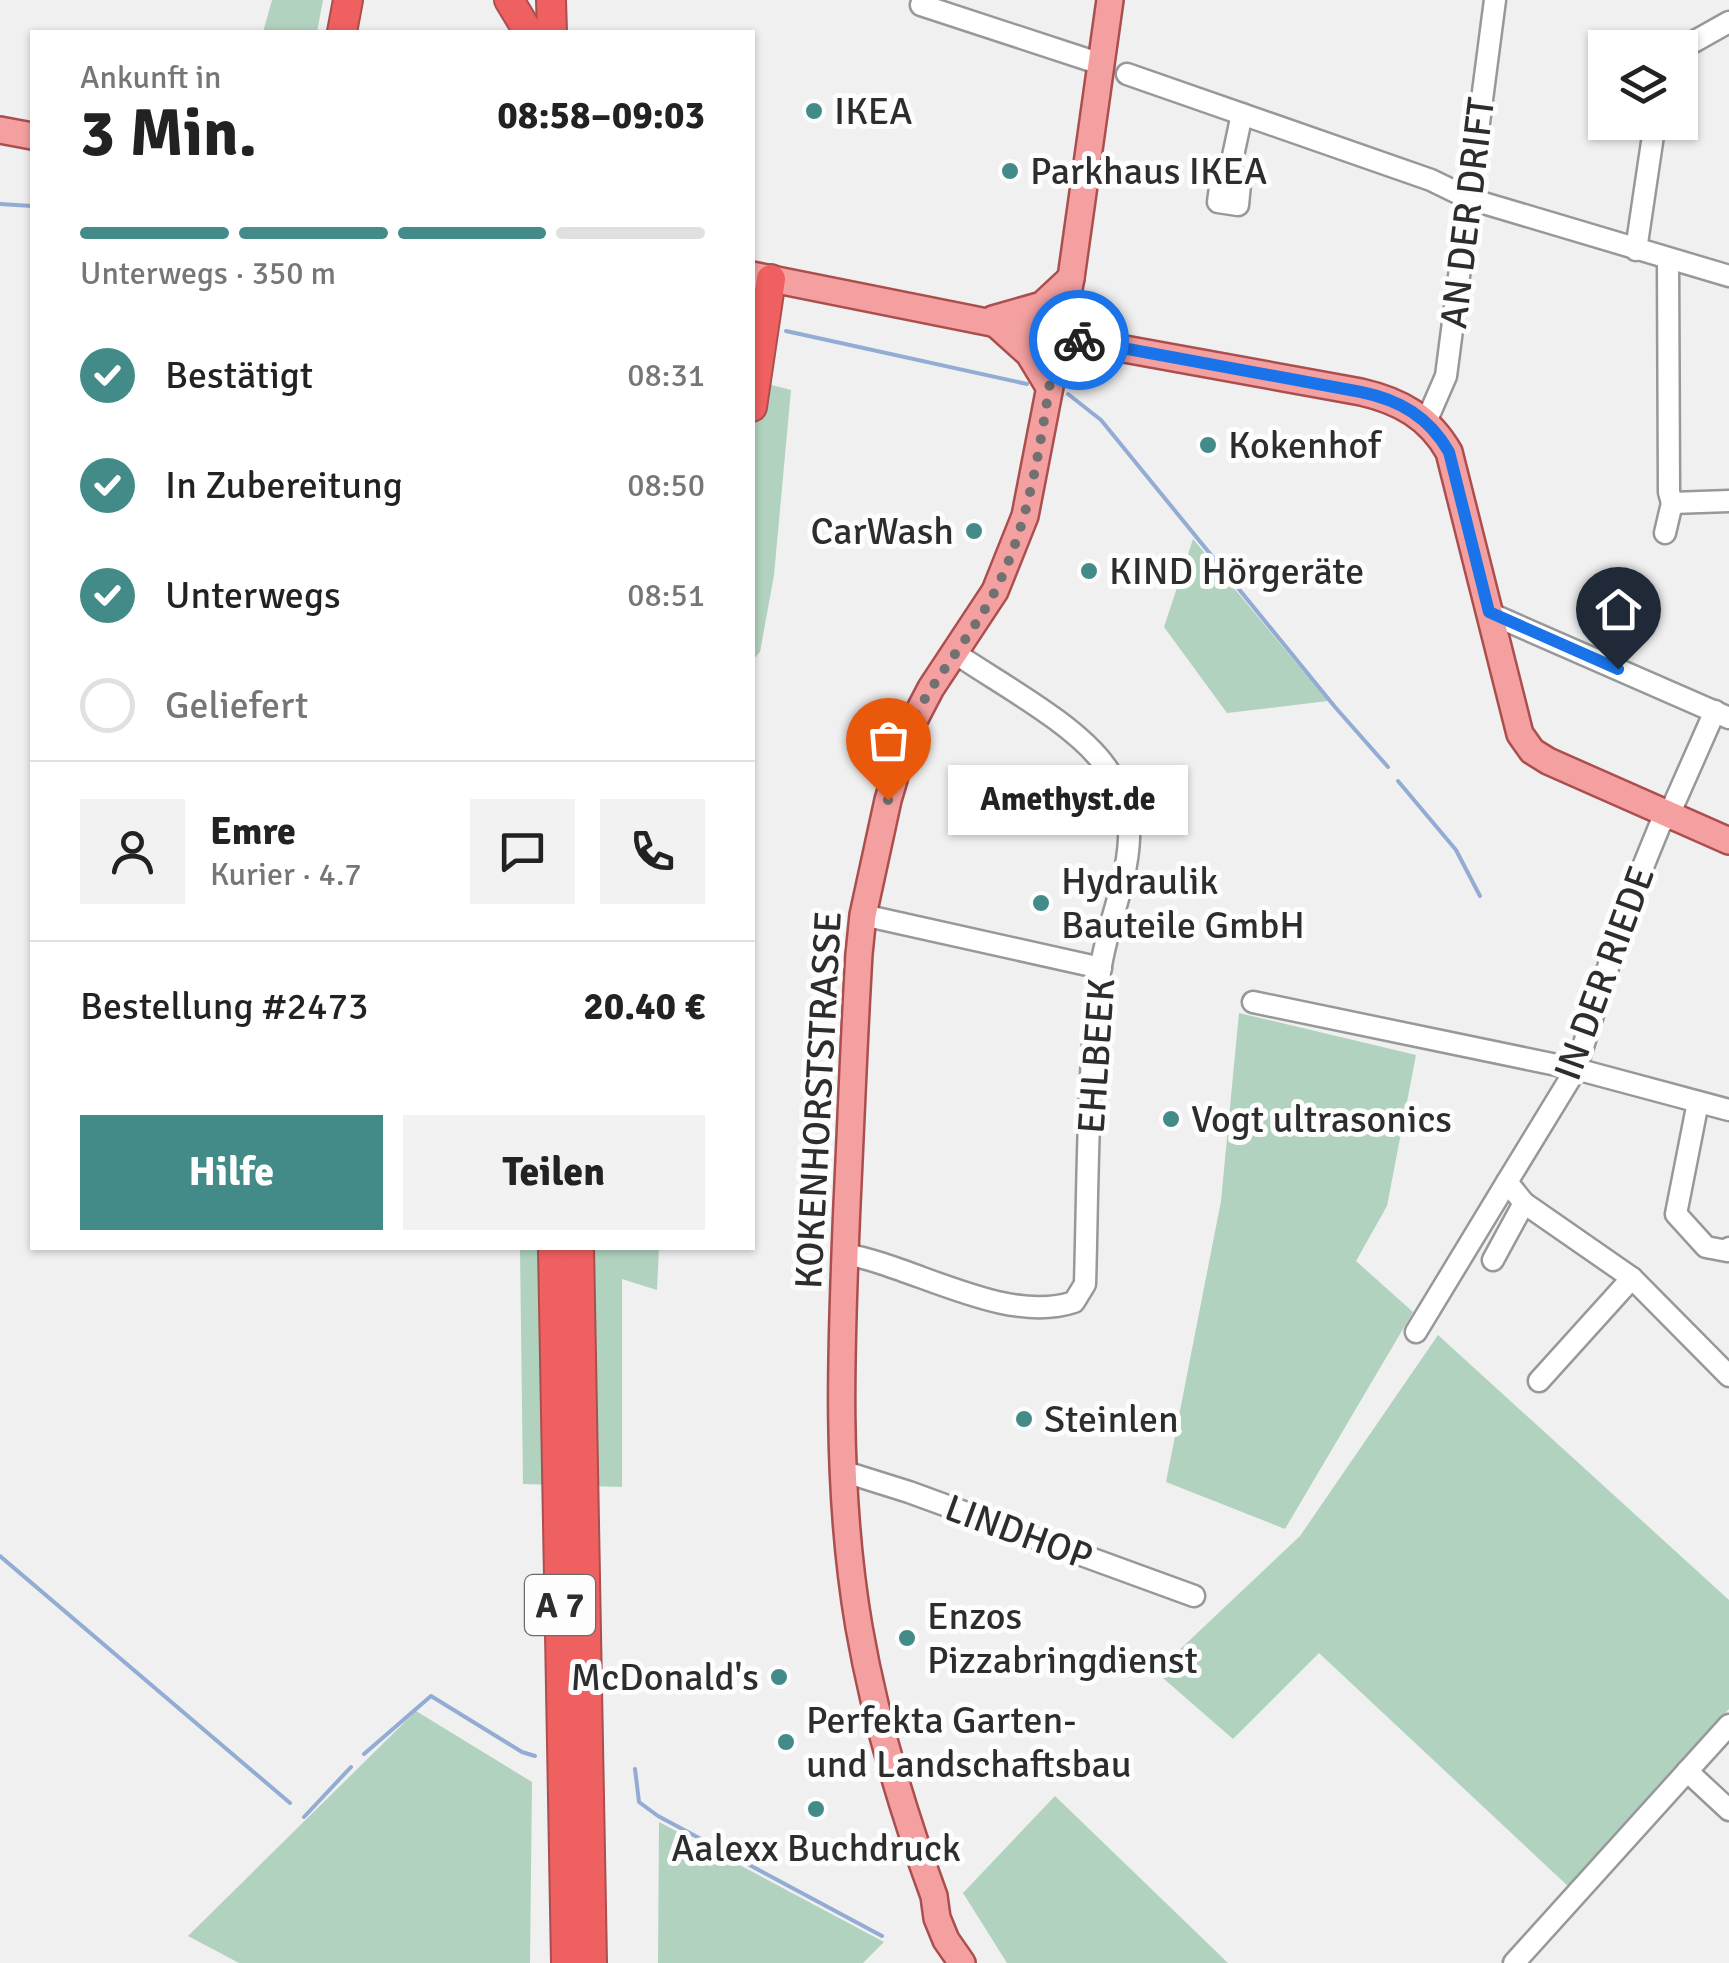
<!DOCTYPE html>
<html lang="de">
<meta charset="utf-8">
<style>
:root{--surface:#fff;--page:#f2f2f2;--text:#222;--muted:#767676;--line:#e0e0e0;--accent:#438b88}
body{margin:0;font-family:Signika,sans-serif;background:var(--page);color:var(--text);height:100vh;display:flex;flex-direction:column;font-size:38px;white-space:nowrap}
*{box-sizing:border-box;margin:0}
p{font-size:32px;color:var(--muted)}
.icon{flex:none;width:55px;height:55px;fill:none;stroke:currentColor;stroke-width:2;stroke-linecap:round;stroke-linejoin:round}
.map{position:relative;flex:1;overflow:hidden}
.side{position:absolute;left:30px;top:30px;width:725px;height:1220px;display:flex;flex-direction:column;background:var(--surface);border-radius:0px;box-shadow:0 2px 8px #0004}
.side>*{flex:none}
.controls{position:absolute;left:1588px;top:30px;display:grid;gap:20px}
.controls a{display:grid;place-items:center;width:110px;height:110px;border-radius:0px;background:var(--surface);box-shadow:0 2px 8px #0004;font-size:50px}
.pin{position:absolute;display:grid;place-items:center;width:85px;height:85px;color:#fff;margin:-102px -42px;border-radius:50% 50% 50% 0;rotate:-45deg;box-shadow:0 0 10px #0007}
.pin .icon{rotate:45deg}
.courier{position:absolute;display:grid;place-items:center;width:100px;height:100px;margin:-50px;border:8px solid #1a73e8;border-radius:50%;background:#fff;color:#222;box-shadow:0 2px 12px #0007}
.bubble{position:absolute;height:70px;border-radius:0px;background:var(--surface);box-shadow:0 2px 8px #0004;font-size:32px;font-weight:800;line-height:70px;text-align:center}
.overview em{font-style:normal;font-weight:800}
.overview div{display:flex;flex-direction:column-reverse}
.overview{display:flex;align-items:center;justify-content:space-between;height:170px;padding:0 50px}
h1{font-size:65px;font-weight:800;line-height:75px}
.bar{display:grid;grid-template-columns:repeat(4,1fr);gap:15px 10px;align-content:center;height:120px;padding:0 50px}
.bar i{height:12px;border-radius:8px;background:var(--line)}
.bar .selected{background:var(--accent)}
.bar p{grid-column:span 4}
.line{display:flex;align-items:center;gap:25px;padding:0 50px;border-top:2px solid var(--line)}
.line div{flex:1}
.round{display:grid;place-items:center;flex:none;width:105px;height:105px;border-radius:0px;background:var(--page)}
ol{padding:0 50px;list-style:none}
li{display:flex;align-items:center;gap:30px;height:110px}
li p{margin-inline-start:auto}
li .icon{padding:10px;border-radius:50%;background:var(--accent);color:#fff;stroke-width:4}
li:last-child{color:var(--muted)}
li i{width:55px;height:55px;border:5px solid var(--line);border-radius:50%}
.primary-button{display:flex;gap:20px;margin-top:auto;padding:20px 50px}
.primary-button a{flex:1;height:115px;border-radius:0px;background:var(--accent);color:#fff;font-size:40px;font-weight:800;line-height:115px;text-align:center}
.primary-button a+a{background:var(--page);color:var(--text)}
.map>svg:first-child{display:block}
.green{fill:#b0d2be}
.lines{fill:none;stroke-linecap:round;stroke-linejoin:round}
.stream{stroke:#93acd3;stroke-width:4}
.minor-casing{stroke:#979899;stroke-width:25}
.major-casing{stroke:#ab4e4e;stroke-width:30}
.highway-casing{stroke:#ab4e4e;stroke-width:32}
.minor{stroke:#fff;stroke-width:20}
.major{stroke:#f5a0a0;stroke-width:25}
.highway{stroke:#ef6060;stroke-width:28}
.done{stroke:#717172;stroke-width:10;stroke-dasharray:0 18}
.route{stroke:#1a73e8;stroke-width:12}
.poi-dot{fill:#438b88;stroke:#fdfdfe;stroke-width:4}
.labels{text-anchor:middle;stroke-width:10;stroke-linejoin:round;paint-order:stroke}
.shield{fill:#fdfdfe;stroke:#6b6b6c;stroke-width:2.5}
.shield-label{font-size:35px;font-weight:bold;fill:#2c2d2d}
.poi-label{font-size:38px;fill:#2c2d2d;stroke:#fdfdfe;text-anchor:start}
.street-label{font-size:38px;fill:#2c2d2d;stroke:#fdfdfe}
</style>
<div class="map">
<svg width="1729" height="1963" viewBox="0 0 1729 1963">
<rect width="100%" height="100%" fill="#f0f0f1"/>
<!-- green -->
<g class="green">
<polygon points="272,0 323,0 317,32 263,32"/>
<polygon points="752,380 791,390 774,575 760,652 753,660"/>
<polygon points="1193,539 1328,701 1227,713 1164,627"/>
<polygon points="1239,1013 1416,1055 1387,1206 1356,1261 1413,1312 1285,1529 1166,1482 1221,1201"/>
<polygon points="520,1248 659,1248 657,1290 622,1279 622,1487 523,1484"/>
<polygon points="1438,1335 1729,1600 1729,1709 1569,1887 1319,1653 1233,1739 1156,1672 1300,1536"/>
<polygon points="416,1711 532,1782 530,1963 239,1963 188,1936"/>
<polygon points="1055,1796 1228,1963 1007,1963 963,1893"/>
<polygon points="659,1822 884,1942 863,1963 658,1963"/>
</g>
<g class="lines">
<!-- stream -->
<g class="stream">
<polyline points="0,204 32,206"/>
<polyline points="786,331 1027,384"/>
<polyline points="1068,394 1101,420 1335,707 1388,767"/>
<polyline points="1398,781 1456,850 1480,896"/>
<polyline points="0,1556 290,1803"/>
<polyline points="364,1754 431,1696 522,1752 535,1756"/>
<polyline points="635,1769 639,1802 658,1816 882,1936"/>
<polyline points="304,1817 351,1767"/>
</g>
<defs>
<g id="minor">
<polyline points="921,5 1101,64"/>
<polyline points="1680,54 1688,45 1729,22"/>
<polyline points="1127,74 1431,180 1470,199 1729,276"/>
<polyline points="1230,170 1240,184 1238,205 1218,202 1221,180 1230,170 1242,114"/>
<polyline points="1636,250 1655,122"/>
<polyline points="1668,259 1669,492 1672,503 1729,501"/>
<polyline points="1426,422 1446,376 1495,0"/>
<polyline points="1665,533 1672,503"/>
<polyline points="1489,613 1729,718"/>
<polyline points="863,915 1101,968"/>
<polyline points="1253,1002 1576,1069 1729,1110"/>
<polyline points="1698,1102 1676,1214 1706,1247 1727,1251 1729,1248"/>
<polyline points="1524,1203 1632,1278 1729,1376"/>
<path d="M 845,1254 C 914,1266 1005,1325 1074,1302 L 1085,1284 C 1088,1180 1087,1075 1100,972 C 1106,927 1127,885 1129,839 C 1130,815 1120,786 1106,767 C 1076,724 1000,684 955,653"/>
<polyline points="1493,1260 1524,1203 1507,1182 1576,1069 1629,901 1660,825 1669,815 1715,711"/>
<polyline points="1416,1332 1507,1182"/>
<polyline points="1539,1381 1632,1278"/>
<polyline points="842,1471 909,1492 1194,1596"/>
<polyline points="1687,1771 1729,1810"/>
<polyline points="1514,1963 1729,1725"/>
</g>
<g id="major">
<polyline points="0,130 32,136"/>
<path d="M 752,275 L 1097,344 L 1361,392 C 1400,401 1429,417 1449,452 L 1520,734 L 1532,751 L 1548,761 L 1729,841"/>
<polyline points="993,319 1042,305 1071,278"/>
<polyline points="998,326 1029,354 1049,387"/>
<path d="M 962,1963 L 946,1940 L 937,1918 L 934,1896 C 902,1809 875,1719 859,1627 C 835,1487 841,1345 847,1204 C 851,1121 854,1038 859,954 L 863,915 L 888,800 L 908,732 L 931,688 L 995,591 L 1025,516 L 1071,278 L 1110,0"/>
</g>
<g id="highway">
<polyline points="509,0 526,28"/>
<polyline points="551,0 552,32"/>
<polyline points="342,32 348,0"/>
<polyline points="752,407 771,279"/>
<polyline points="553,1248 566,1963"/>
<polyline points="579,1248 592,1963"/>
</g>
</defs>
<!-- minor casing -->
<use href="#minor" class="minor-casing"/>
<!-- major casing -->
<use href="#major" class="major-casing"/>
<!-- highway casing -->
<use href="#highway" class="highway-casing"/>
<!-- minor -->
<use href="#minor" class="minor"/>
<!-- major -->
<use href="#major" class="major"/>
<!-- highway -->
<use href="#highway" class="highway"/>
</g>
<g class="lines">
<!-- done -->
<path class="done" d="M 888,800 C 898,759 909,721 933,686 C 954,654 979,623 996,589 C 1036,510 1042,421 1058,336 L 1079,340"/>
<!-- route -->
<path class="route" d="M 1079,340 L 1361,392 C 1400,400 1429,417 1449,452 L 1489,612 L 1618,669"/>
</g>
<!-- markers -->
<g class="poi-dot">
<circle cx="814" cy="111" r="10"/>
<circle cx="1010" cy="171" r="10"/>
<circle cx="1208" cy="445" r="10"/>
<circle cx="974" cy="531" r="10"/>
<circle cx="1089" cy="571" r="10"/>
<circle cx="1041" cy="903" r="10"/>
<circle cx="1171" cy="1119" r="10"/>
<circle cx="1024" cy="1419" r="10"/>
<circle cx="907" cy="1638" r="10"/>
<circle cx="779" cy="1677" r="10"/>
<circle cx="786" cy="1742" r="10"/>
<circle cx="816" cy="1809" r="10"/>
</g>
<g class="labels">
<!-- shield labels -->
<rect class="shield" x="525" y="1575" width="70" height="60" rx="8"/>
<g class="shield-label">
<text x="560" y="1617">A 7</text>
</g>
<!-- poi labels -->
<g class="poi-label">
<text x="834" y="124">IKEA</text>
<text x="1030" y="184">Parkhaus IKEA</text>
<text x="1228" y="458">Kokenhof</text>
<text x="954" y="544" text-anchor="end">CarWash</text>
<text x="1109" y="584">KIND Hörgeräte</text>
<text x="1061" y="894">Hydraulik<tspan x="1061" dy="44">Bauteile GmbH</tspan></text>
<text x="1191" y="1132">Vogt ultrasonics</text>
<text x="1044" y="1432">Steinlen</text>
<text x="927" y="1629">Enzos<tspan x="927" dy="44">Pizzabringdienst</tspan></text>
<text x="759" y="1690" text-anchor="end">McDonald's</text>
<text x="806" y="1733">Perfekta Garten-<tspan x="806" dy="44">und Landschaftsbau</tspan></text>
<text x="816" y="1861" text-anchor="middle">Aalexx Buchdruck</text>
</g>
<!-- street labels -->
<g class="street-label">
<text transform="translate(1467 213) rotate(-83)" y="13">AN DER DRIFT</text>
<text transform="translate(1604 973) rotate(-70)" y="13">IN DER RIEDE</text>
<text transform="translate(1096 1056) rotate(-86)" y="13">EHLBEEK</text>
<text transform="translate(818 1100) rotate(-87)" y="13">KOKENHORSTSTRASSE</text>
<text transform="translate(1019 1532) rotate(20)" y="13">LINDHOP</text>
</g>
</g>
</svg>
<div class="controls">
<a><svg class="icon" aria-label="layers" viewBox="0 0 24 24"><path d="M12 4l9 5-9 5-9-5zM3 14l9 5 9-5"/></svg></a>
</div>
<div class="pin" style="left:888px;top:800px;background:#ea580c"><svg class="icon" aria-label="bag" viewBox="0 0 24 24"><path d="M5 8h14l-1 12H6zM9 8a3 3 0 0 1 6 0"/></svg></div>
<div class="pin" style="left:1618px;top:669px;background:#1f2937"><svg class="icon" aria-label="home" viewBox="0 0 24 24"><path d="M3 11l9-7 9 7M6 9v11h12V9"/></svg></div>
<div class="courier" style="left:1079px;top:340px"><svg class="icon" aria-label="bike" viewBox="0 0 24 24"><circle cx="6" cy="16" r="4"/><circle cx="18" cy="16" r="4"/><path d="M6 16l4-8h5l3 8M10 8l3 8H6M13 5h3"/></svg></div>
<div class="bubble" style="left:948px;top:765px;width:240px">Amethyst.de</div>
<section class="side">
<div class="overview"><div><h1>3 Min.</h1><p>Ankunft in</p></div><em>08:58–09:03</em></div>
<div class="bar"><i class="selected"></i><i class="selected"></i><i class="selected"></i><i></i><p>Unterwegs · 350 m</p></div>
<ol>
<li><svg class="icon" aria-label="check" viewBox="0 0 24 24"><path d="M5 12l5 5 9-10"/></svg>Bestätigt<p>08:31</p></li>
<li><svg class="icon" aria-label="check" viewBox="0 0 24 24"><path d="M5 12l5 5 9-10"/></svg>In Zubereitung<p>08:50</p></li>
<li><svg class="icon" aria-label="check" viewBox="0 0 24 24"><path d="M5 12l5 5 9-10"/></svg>Unterwegs<p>08:51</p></li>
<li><i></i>Geliefert</li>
</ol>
<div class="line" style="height:180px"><a class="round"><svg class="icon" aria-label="person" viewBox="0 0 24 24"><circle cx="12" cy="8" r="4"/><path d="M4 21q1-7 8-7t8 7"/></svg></a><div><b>Emre</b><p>Kurier · 4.7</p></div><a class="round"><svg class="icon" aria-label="chat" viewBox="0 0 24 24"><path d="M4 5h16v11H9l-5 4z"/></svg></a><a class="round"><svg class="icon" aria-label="phone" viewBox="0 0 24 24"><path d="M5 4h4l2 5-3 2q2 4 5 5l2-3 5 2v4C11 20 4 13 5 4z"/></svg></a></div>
<div class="line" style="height:130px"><div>Bestellung #2473</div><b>20.40 €</b></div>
<div class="primary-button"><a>Hilfe</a><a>Teilen</a></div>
</section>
</div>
